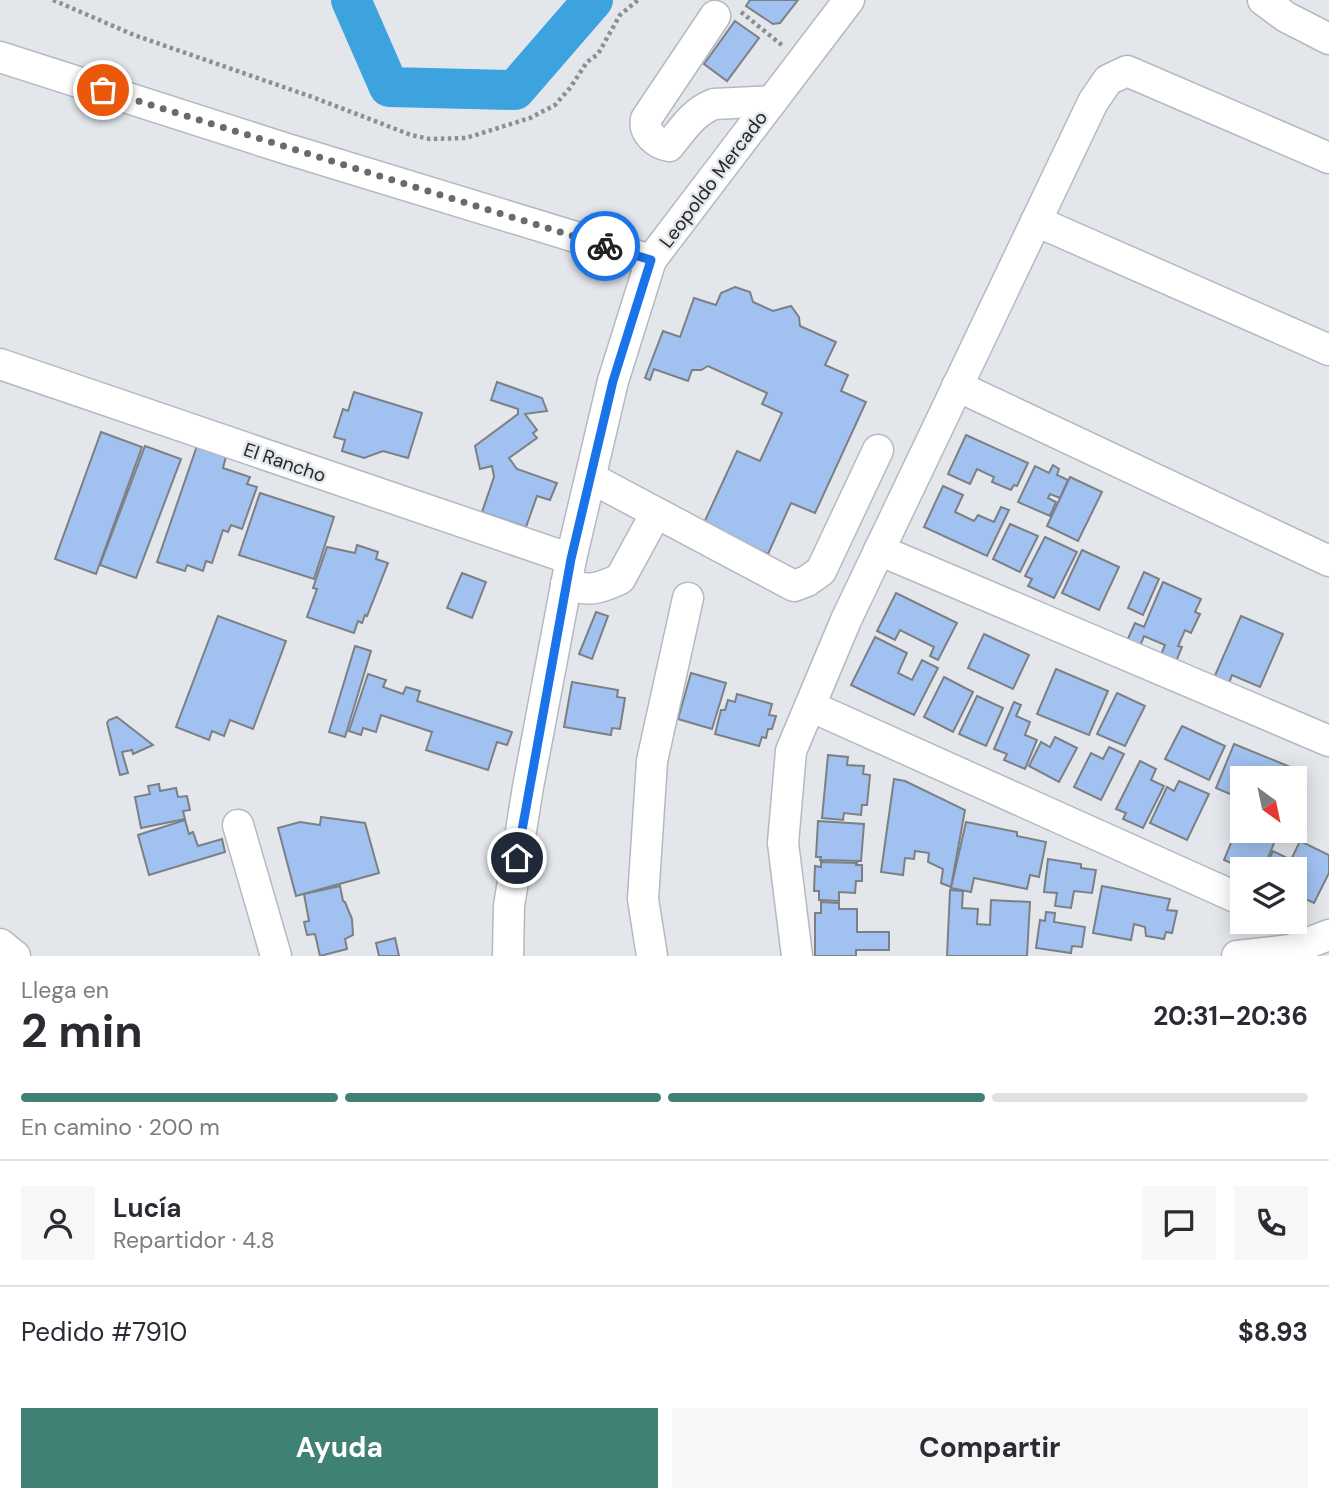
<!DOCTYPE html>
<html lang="es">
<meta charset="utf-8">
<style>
:root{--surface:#fff;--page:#f7f7f7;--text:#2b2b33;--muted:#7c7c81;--line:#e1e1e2;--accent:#3f8275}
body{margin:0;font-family:"DM Sans",sans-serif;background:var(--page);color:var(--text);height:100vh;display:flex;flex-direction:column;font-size:26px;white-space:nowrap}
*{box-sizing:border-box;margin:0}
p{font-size:23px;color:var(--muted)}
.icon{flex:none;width:38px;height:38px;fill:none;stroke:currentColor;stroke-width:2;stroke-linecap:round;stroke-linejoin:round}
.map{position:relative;height:956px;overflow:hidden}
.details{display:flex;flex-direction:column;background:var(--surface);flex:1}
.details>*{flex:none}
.needle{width:46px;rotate:147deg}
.tools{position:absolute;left:1230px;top:766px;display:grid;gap:14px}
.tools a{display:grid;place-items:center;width:77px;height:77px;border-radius:0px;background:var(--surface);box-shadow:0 4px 18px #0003;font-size:35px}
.pin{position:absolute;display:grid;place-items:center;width:60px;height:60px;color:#fff;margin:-30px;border:4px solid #fff;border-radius:50%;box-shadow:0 2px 7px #0007}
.courier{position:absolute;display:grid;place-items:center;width:70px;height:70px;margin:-35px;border:5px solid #1a73e8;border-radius:50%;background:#fff;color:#222;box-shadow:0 2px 9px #0007}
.overview em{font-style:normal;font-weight:700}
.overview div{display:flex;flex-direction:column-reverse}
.overview{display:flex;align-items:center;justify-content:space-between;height:119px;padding:0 21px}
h1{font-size:46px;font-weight:700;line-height:52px}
.bar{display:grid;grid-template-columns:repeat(4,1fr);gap:10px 7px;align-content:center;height:84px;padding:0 21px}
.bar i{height:9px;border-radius:5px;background:var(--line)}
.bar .selected{background:var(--accent)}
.bar p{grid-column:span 4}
.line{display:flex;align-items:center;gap:18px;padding:0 21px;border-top:2px solid var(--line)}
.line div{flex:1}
.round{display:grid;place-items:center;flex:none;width:74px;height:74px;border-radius:0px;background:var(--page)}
.primary-button{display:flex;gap:14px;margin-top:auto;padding:14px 21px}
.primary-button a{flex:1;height:80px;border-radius:0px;background:var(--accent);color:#fff;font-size:28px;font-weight:700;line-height:80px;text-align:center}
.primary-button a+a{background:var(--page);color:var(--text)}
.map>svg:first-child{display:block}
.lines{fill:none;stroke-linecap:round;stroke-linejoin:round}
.river{stroke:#3ca3de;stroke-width:40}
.building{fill:#a1c1f0;stroke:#7c8085;stroke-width:2}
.minor-casing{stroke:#b5b9bf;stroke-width:33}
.path{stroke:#8c8f92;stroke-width:4.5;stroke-dasharray:3.5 3.5;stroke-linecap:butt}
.minor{stroke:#fff;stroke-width:30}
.done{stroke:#686a6d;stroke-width:7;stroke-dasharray:0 12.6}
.route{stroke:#1a73e8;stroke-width:9}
.labels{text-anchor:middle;stroke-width:5;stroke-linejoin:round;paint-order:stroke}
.street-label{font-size:19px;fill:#252729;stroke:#e3e7ec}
</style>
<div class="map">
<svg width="1329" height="956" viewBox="0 0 1329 956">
<rect width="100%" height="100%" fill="#e3e7ec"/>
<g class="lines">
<!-- river -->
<polyline class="river" points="351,0 389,87 515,90 593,0"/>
</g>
<!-- building -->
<g class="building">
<polygon points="750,0 798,0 780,23 773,24 746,6"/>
<polygon points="735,21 759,38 727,81 704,64"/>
<polygon points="735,287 750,292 753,302 773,311 791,306 799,317 800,326 836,342 825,365 848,375 841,391 866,402 815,513 791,503 768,554 703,525 737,451 760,461 782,413 762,404 767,393 708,366 701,370 692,370 688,381 654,369 650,380 645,378 663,331 680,337 694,298 716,305 721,293"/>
<polygon points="497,382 542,398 547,411 525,414 537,430 533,433 537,438 509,458 517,469 557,483 550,500 537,496 526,527 482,512 494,477 492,466 480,469 475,446 518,414 518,409 491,400"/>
<polygon points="354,392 422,413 408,458 383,451 364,458 342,451 345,440 334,437 343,409 348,411"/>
<polygon points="101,432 142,447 96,574 55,559"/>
<polygon points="966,435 1028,463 1017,486 1014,485 1011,490 992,482 994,477 977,469 970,484 948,474"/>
<polygon points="198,443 227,453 223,468 250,477 247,484 257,487 242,529 231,525 228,532 223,530 212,563 206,561 203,571 187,565 185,571 157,562"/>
<polygon points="145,446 181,459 136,578 100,565"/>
<polygon points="1053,465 1059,469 1057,475 1068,480 1060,498 1050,494 1048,498 1056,502 1050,516 1018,502 1035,466 1049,473"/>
<polygon points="1070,477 1102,492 1078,541 1047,526"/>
<polygon points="943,486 963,495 955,512 974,521 978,515 994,522 1001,507 1009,510 987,556 924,527"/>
<polygon points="260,493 334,517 314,579 239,555"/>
<polygon points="1010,524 1038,536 1020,572 993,559"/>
<polygon points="1045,537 1077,552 1054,598 1028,586 1032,579 1025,576"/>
<polygon points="357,545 378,552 376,559 388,563 367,616 365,615 362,623 358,621 354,633 307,617 317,589 313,588 327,547 355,553"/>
<polygon points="1082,550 1119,567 1099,610 1062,593"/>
<polygon points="1144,572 1159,579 1143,615 1128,608"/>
<polygon points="462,573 486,582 472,618 447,608"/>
<polygon points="1163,582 1201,599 1195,612 1200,614 1191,633 1185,630 1178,646 1182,647 1175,664 1160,657 1165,645 1144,636 1139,649 1126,643 1135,623 1144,627"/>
<polygon points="896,593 957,623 938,660 930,656 934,647 900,630 895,640 877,631"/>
<polygon points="596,612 608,616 592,659 579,654"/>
<polygon points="218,616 286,641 253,729 230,720 224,736 212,731 209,740 176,727"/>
<polygon points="1241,616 1283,634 1260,687 1232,675 1228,686 1213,680"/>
<polygon points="984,634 1029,655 1013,689 968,668"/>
<polygon points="875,637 907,653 898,673 912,680 922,660 938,668 914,715 851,685"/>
<polygon points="355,646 371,651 345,737 329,732"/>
<polygon points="1056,669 1108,691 1089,735 1037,714"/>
<polygon points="691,673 726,683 712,729 678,719"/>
<polygon points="368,674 386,680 383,687 403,694 406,687 420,691 417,701 512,732 507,745 497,742 488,770 426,750 432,732 381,715 376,732 363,728 361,735 349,731"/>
<polygon points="944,677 973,692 953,732 924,717"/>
<polygon points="572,682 618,690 617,697 625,698 620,729 612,728 611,735 564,727"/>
<polygon points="1117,693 1145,706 1125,746 1097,734"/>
<polygon points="737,694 772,704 769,715 776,716 772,729 768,729 766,738 762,737 759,746 715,734 721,710 725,710 728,700 735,702"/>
<polygon points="977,696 1003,708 986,746 959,734"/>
<polygon points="1014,702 1021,705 1016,716 1030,722 1025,735 1037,740 1025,769 1004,760 1007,754 994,749"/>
<polygon points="117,717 153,745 133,754 132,750 122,752 128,773 120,775 107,723 109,720"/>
<polygon points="1182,726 1225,746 1209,780 1165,759"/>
<polygon points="1055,737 1077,748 1059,782 1029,766 1041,742 1050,747"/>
<polygon points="1234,744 1305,773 1295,796 1295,779 1242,779 1242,788 1239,798 1216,788"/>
<polygon points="1109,747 1124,754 1101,800 1074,787 1091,753 1103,759"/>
<polygon points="828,755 848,757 847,765 864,766 863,774 870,775 867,805 862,805 861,815 844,813 843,820 822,818"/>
<polygon points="1140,761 1156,769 1151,780 1164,786 1143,828 1123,819 1126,813 1116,809"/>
<polygon points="894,779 905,781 965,810 951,887 941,883 943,869 928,862 929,853 915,851 914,859 905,858 903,875 881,872"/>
<polygon points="1179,781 1209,794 1187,840 1150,823 1167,787 1174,791"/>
<polygon points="159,784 160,791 176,788 178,797 187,796 190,810 183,811 185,819 141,828 135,797 150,794 148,786"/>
<polygon points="1242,816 1242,831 1279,831 1263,870 1247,870 1224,860"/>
<polygon points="321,817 365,823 379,873 296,896 278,828 300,822 320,825"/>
<polygon points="185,820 189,834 193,832 198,846 222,839 225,852 149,875 138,835"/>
<polygon points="818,821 864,824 861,861 820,860 821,857 816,857"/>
<polygon points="966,822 1017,832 1017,836 1046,842 1039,877 1030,875 1027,889 974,878 971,892 951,888"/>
<polygon points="1300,841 1329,855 1329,873 1314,903 1295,894 1295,870 1279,870 1267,864 1273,851 1291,860"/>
<polygon points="1048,859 1081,864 1081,868 1096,870 1092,893 1074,891 1071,908 1055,906 1057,893 1044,892"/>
<polygon points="821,862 857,863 856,865 862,865 862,881 856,881 855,893 839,892 839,901 819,900 819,891 814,891 815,866 821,867"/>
<polygon points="340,886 343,901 345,902 352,919 353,935 345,939 347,949 320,956 315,934 307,935 304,922 309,921 304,894"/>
<polygon points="1102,886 1170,899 1167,910 1177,911 1172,933 1166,932 1164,939 1146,936 1145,927 1134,924 1131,940 1093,933"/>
<polygon points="950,890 963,891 962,908 978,909 977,924 990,925 991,900 1030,902 1027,956 947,956"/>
<polygon points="821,902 839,903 839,909 857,909 857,932 889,932 889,950 856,950 856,956 815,956 815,913 821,913"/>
<polygon points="1046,912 1055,913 1054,922 1085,927 1082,947 1072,946 1071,953 1036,948 1040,920 1045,921"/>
<polygon points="395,938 399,956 379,956 376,943"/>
</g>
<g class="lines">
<defs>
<g id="minor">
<polyline points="1263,0 1286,17 1329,39"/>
<path d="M 715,16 L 646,119 C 643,132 656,144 669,146 C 683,129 693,112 714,104 L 772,101"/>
<polyline points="0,57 284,148 651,260"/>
<polyline points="1036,221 1329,350"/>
<polyline points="0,364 571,559"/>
<polyline points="957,386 1329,561"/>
<polyline points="591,478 794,586 807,581 821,571 878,450"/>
<polyline points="879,550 1329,741"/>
<path d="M 566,584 C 589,592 598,589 620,579 L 656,513"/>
<polyline points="810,706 1242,900"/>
<polyline points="238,825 276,956"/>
<polyline points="0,944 15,956"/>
<polyline points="508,956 509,906 528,787 571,559 613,381 651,260 849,0"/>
<polyline points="652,956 643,899 652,761 688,598"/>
<polyline points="797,956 783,843 791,751 846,620 1093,102 1108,80 1127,71 1329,158"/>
<polyline points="1237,956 1290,950 1329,935"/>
</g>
</defs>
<!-- minor casing -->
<use href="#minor" class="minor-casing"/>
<!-- path -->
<g class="path">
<polyline points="53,0 134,35 315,98 411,135 430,139 466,138 530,118 555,105 570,88 587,62 598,54 620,15 638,0"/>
<polyline points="741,12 783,46"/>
</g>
<!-- minor -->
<use href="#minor" class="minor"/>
</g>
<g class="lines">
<!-- done -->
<polyline class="done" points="103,90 605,246"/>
<!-- route -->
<polyline class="route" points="517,858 571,559 613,381 651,260 605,246"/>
</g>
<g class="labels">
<!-- street labels -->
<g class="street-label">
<text transform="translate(713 179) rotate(-53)" y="7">Leopoldo Mercado</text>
<text transform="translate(285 462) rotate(19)" y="7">El Rancho</text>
</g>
</g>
</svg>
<div class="tools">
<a><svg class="needle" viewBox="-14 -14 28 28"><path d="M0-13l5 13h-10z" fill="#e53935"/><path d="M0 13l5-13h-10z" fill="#7c7c81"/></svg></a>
<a><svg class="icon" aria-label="layers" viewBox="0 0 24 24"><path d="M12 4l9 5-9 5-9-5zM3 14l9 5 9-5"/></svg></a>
</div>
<div class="pin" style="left:103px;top:90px;background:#ea580c"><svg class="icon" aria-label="bag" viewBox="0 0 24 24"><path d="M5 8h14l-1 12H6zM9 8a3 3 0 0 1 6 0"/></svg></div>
<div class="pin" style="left:517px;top:858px;background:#1f2937"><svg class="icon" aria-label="home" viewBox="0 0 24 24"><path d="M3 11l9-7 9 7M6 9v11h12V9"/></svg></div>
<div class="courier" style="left:605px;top:246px"><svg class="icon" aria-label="bike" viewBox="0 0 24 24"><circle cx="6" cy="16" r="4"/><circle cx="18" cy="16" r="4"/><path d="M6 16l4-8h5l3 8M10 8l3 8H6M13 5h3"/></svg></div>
</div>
<section class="details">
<div class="overview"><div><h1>2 min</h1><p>Llega en</p></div><em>20:31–20:36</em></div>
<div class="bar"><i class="selected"></i><i class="selected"></i><i class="selected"></i><i></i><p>En camino · 200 m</p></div>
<div class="line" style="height:126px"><a class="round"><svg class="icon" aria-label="person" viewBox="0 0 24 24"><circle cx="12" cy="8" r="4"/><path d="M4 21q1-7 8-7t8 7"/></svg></a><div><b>Lucía</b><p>Repartidor · 4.8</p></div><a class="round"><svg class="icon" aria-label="chat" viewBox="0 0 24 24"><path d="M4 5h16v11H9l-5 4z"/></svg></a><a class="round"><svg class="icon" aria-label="phone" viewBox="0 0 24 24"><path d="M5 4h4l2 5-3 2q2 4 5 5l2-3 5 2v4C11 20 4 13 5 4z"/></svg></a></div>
<div class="line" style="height:91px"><div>Pedido #7910</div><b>$8.93</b></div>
<div class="primary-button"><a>Ayuda</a><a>Compartir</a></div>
</section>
